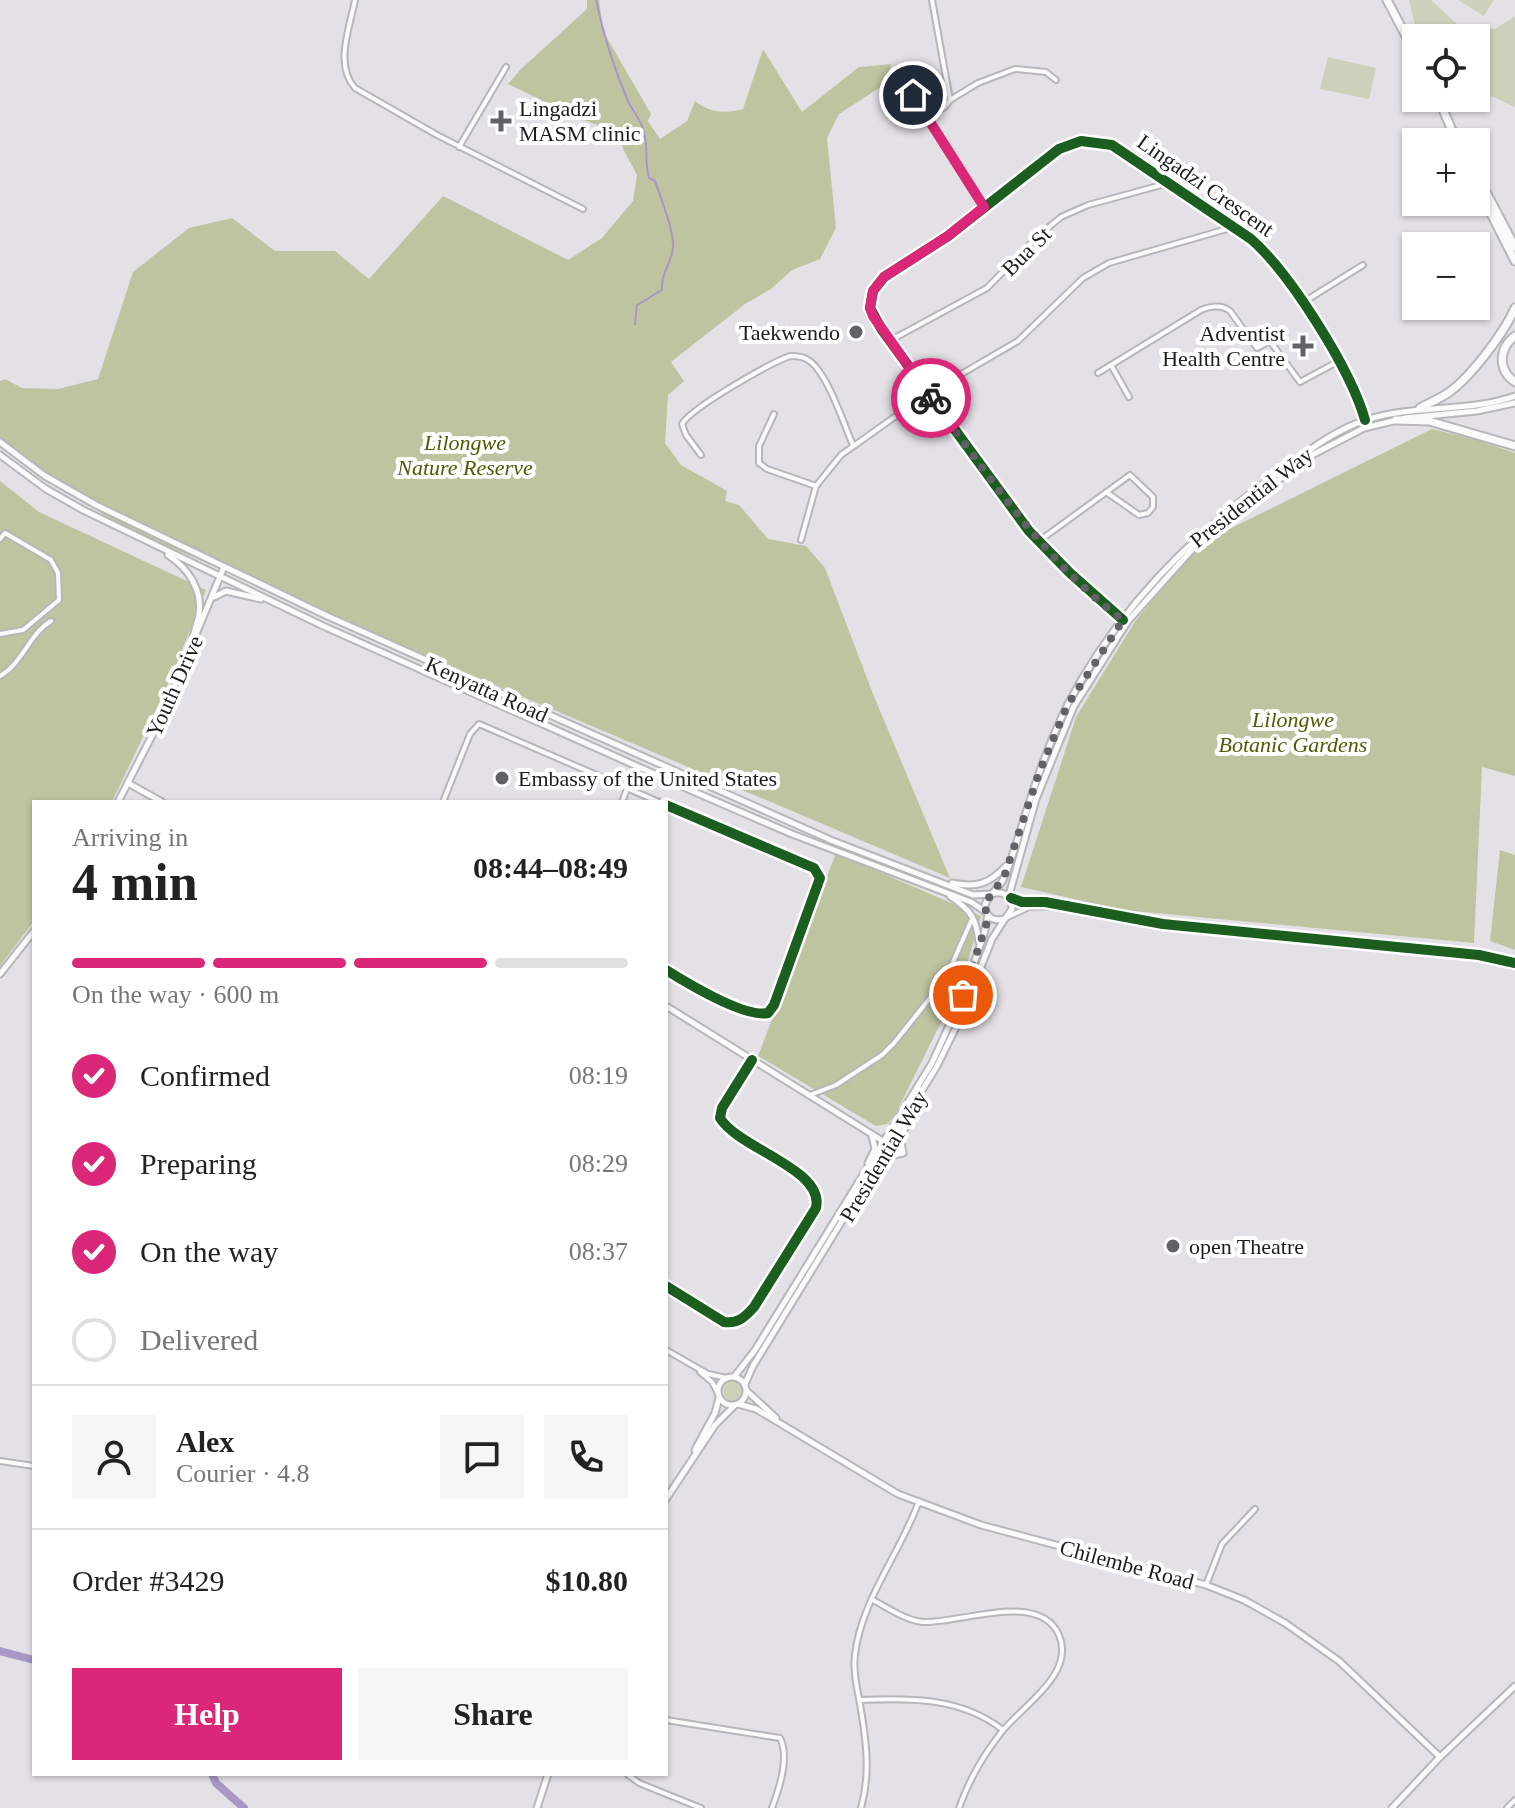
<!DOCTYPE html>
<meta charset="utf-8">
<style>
:root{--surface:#fff;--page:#f6f6f6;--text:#222;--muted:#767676;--line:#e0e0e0;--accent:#db2777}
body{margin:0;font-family:"Times New Roman",serif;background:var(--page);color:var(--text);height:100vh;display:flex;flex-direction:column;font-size:30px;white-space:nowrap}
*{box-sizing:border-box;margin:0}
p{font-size:26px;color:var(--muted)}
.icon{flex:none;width:44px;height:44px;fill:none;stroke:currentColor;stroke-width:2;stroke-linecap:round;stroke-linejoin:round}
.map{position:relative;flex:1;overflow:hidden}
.sheet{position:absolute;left:32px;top:800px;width:636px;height:976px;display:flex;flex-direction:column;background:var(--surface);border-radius:0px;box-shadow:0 2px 6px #0004}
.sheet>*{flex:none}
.buttons{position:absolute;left:1402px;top:24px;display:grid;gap:16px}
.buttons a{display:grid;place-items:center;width:88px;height:88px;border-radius:0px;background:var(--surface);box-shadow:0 2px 6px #0004;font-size:40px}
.pin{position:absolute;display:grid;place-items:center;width:68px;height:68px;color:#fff;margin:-34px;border:4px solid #fff;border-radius:50%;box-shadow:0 2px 8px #0007}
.courier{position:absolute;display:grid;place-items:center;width:80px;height:80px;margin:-40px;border:6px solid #db2777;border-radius:50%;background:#fff;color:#222;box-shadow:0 2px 10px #0007}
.headline em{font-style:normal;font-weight:800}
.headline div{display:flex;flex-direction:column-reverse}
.headline{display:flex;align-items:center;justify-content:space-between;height:136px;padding:0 40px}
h1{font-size:52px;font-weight:800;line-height:60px}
.bar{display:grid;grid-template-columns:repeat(4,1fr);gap:12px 8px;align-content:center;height:96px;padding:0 40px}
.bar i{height:10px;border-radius:6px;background:var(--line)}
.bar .active{background:var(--accent)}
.bar p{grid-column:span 4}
.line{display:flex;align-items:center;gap:20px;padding:0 40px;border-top:2px solid var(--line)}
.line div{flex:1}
.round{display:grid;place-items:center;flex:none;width:84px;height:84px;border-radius:0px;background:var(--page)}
ol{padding:0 40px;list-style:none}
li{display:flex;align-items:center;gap:24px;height:88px}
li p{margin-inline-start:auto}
li .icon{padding:8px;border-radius:50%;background:var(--accent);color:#fff;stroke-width:4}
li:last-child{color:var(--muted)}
li i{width:44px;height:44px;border:4px solid var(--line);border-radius:50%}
.cta{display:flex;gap:16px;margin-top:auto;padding:16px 40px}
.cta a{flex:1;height:92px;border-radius:0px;background:var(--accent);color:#fff;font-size:32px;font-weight:800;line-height:92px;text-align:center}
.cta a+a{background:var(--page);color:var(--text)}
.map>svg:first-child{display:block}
.green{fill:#cdd1bb}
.forest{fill:#bec4a0}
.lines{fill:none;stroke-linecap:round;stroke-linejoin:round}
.stream{stroke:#a897c4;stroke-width:2}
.river{stroke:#a897c4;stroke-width:8}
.street-tunnel{stroke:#bbbabe;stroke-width:4;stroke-dasharray:4 2;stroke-linecap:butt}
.street-casing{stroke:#b7b6b9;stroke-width:8}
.secondary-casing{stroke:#b7b6b9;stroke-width:9}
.highway-casing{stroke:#b7b6b9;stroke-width:11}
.street{stroke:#fbfafb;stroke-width:4}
.secondary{stroke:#fbfafb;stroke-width:5}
.highway{stroke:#fbfafb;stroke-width:7}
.cycleway-casing{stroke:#fff;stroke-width:15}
.cycleway{stroke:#1b5e20;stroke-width:10}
.done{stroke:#626165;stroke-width:8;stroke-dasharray:0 14.4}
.route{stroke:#db2777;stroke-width:10}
.poi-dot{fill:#626165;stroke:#fff;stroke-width:3}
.labels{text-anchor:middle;stroke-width:8;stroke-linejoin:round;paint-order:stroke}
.poi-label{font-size:22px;fill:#1d1c1f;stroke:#fff;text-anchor:start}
.street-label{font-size:22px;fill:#1d1c1f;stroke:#fff}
.park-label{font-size:22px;font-style:italic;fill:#515a05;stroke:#fff}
</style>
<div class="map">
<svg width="1515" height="1808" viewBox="0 0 1515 1808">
<rect width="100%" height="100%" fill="#e3e1e6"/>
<!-- green -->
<g class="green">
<polygon points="1409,0 1431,0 1460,27 1495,29 1515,16 1515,107 1494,97 1476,95 1476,38 1418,38"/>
<polygon points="1458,0 1494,0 1484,16"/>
<polygon points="1328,57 1376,68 1369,99 1320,89"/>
<circle cx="733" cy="1391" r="10"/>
</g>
<!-- forest -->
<g class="forest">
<path d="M 587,0 L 599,0 L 603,31 L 651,114 L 648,121 L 660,139 L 687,121 L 695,101 C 710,113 725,114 743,109 L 763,49 L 802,112 L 859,67 L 891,64 L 887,83 L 839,114 L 827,138 L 836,228 L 820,259 L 792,270 L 771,289 L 745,304 L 671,362 L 684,381 L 668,395 L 665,443 L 681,465 L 727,491 L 725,501 L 739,505 L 768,539 L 806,546 L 825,568 L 873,694 L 950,878 L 141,535 C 90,508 44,480 0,442 L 0,381 L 5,379 L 22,388 L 58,389 L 98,379 L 133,272 L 189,228 L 232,218 L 275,251 L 335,251 L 369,279 L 443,196 L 568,260 L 602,238 L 633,201 L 637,175 L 623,149 L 620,133 L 583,120 L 508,84 L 521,69 L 587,9 Z"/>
<polygon points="1432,429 1477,440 1515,453 1515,776 1482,767 1474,943 1123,910 1021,887 1076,717 1136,620 1201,543"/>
<polygon points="0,481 39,512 206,590 171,678 112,802 34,802 34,921 0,966"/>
<polygon points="1500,850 1515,855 1515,950 1490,941"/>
<polygon points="836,853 981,916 963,978 895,1115 887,1124 876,1126 758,1056"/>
</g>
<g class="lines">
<!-- stream -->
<path class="stream" d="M 596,0 C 604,38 613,66 628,101 C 632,110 640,119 643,129 C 649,145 644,161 649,178 L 655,181 C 661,199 674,230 673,248 C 671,265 661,272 662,290 L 637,305 L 635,324"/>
<!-- river -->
<g class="river">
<polyline points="0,1651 34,1660"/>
<polyline points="212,1774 216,1783 244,1808"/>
</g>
<!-- street-tunnel -->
<polyline class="street-tunnel" points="672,1289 687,1299"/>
<defs>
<g id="street">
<path d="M 355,0 C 350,27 334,65 355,88 L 437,135 L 583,209"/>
<polyline points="913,95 984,207"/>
<polyline points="950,100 978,83 1015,69 1046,72 1056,80"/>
<polyline points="927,116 945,107 950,100 932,0"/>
<polyline points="459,147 506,67"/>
<polyline points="1302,303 1363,265"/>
<polyline points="891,340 987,288 1038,236 1061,217 1088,205 1169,183"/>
<polyline points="1111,365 1129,397"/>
<path d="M 1098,373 L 1201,310 C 1211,306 1221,304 1230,311 L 1257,348 L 1270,341 L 1300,382 L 1339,361"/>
<polyline points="774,414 759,446 759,463 767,469 816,486"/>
<path d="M 701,455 L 686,435 L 682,424 C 691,408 770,363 790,356 C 796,356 803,356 808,360 C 827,371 844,425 853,445"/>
<polyline points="0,539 5,533 51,560 58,573 59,600 23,630 0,634"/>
<polyline points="801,540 816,486 841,455 927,394 1018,341 1083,278 1109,263 1234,227"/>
<polyline points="1039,541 1130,475 1153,497 1153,507 1148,513 1139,515 1106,492"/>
<path d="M 1123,620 L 1070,573 L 1029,531 L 882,330 L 870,308 L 873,291 L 884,277 L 948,236 L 1059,149 L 1081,141 L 1112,145 L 1251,239 C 1290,273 1351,370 1365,420"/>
<path d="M 0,676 C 23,663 29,634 51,621"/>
<polyline points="443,802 470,734 479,724 659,802"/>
<polyline points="622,802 627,789"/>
<path d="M 666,805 L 814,868 L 820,878 L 774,1005 L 768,1013 C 745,1018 687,983 666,970"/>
<polyline points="1011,898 1022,902 1045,902 1163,924 1479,955 1515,963"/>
<polyline points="1008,917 1029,907 1053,906"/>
<polyline points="810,1095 836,1085 882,1055 894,1043 946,978 972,919"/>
<polyline points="666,1286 672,1289"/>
<path d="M 687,1299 C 712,1315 729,1335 754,1307 L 816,1208 C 825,1169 739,1149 720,1118 L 722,1108 L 752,1060"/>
<polyline points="666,1350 708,1374 727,1378"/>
<polyline points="700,1372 712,1382 719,1395"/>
<polyline points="0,1461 34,1466"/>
<polyline points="1206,1585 1222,1544 1255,1509"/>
<path d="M 873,1600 C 888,1608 905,1620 923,1622 C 960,1624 1039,1590 1059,1635 C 1076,1675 1020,1707 1000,1734 C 982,1757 969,1780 959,1808"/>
<path d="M 860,1700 C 910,1698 961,1697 1003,1730"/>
<path d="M 666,1720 L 780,1738 C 790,1757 779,1789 772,1808"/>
<polyline points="627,1774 639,1783 701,1808"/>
<path d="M 861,1808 C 871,1773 866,1739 860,1704 C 857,1688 853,1671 855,1655 C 861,1600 901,1552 919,1501"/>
<polyline points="1507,1808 1515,1800"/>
</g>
<g id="secondary">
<polyline points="0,442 45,476 96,505 325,615 833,841 973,895 992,894"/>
<polyline points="0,455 46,489 83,510 321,625 697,793 792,834 971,902 986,912"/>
<path d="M 168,555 C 188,568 203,590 199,615 C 197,624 194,632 192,641"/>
<polyline points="214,597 226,591 261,599"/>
<polyline points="128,783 162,802"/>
<polyline points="118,802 161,718 224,567"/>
<path d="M 952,883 C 977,888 989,884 1006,866"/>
<path d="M 994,893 L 1002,893 L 1011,898 L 1012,909 L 1005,919 C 998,920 993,921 988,915 C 977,902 998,891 1003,880 C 1010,866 1014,850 1019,835 C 1033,790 1047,746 1068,704 C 1116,612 1189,537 1273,477 C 1302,456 1331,431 1366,420 C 1415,404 1467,413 1515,396"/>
<polyline points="1009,895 1036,799 1074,706 1128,621 1205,535 1312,455 1364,428 1406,418 1477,411 1515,403"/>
<path d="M 950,896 C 970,910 976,917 979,942"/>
<polyline points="0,974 34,931"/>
<polyline points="666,1006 886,1143"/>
<polyline points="885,1157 903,1153 900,1137 921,1100"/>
<polyline points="868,1163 875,1149 872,1136"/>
<circle cx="732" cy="1391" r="14"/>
<polyline points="734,1377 755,1350 932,1063 963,995 984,934 988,915"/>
<polyline points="745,1384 753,1366 937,1066 961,1017 992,939 1004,920"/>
<polyline points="747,1391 776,1418"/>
<polyline points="738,1404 756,1409 898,1494 981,1525 1206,1585 1244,1600 1285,1623 1339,1661 1440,1757"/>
<polyline points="695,1450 715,1413 719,1398"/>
<polyline points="666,1499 715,1425 735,1405"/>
<polyline points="537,1808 548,1774"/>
<polyline points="1392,1808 1440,1757 1515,1686"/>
</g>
<g id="highway">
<polyline points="1387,0 1416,55"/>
<polyline points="1438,98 1457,142"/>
<polyline points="1476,173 1515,247"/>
<polyline points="1476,184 1515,261"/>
<path d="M 1515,336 C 1498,349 1498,370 1515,382"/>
<path d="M 1420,408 C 1429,403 1439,399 1448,393 C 1471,377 1504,333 1515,308"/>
<polyline points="1396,420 1429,421 1515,446"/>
</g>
</defs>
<!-- street casing -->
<use href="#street" class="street-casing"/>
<!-- secondary casing -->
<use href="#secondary" class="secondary-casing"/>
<!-- highway casing -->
<use href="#highway" class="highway-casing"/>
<!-- street -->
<use href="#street" class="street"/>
<!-- secondary -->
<use href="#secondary" class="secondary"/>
<!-- highway -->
<use href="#highway" class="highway"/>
<defs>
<g id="cycleway">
<path d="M 1123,620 L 1070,573 L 1029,531 L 882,330 L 870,308 L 873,291 L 884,277 L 948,236 L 1059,149 L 1081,141 L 1112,145 L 1251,239 C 1290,273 1351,370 1365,420"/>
<path d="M 666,805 L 814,868 L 820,878 L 774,1005 L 768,1013 C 745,1018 687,983 666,970"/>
<polyline points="1011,898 1022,902 1045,902 1163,924 1479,955 1515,963"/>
<path d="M 666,1286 L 724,1322 C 738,1324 745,1317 754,1307 L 816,1208 C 825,1169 739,1149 720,1118 L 722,1108 L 752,1060"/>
</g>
</defs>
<!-- cycleway casing -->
<use href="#cycleway" class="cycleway-casing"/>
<!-- cycleway -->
<use href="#cycleway" class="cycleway"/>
</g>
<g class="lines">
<!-- done -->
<path class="done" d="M 931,398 C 990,476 1043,561 1123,620 L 1067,706 L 1039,773 L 1004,877 L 985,903 L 987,922 L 963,995"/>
<!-- route -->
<polyline class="route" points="913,95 984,207 948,236 884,277 873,291 870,308 873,316 931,398"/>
</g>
<!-- markers -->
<g class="poi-dot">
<path d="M497 109h8v8h8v8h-8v8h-8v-8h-8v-8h8z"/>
<circle cx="856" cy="332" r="8"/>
<path d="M1299 334h8v8h8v8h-8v8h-8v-8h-8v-8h8z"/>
<circle cx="502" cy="778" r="8"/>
<circle cx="1173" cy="1246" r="8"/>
</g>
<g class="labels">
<!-- poi labels -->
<g class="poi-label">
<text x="519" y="116">Lingadzi<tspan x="519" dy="25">MASM clinic</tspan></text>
<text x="840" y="340" text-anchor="end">Taekwendo</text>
<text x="1285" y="341" text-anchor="end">Adventist<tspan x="1285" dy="25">Health Centre</tspan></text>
<text x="518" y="786">Embassy of the United States</text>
<text x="1189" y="1254">open Theatre</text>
</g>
<!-- street labels -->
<g class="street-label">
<text transform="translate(1206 185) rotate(35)" y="8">Lingadzi Crescent</text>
<text transform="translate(1026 251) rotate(-45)" y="8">Bua St</text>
<text transform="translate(1251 497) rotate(-38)" y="8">Presidential Way</text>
<text transform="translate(174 686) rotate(-66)" y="8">Youth Drive</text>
<text transform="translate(487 689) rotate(24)" y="8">Kenyatta Road</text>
<text transform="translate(883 1156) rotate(-59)" y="8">Presidential Way</text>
<text transform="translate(1127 1564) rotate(15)" y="8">Chilembe Road</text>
</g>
<!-- park labels -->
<g class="park-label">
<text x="465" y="450">Lilongwe<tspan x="465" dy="25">Nature Reserve</tspan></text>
<text x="1293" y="727">Lilongwe<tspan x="1293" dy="25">Botanic Gardens</tspan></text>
</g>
</g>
</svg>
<div class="buttons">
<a><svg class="icon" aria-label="locate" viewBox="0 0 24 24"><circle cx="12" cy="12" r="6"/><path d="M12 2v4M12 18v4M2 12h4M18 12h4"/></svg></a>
<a>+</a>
<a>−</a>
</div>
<div class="pin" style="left:963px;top:995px;background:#ea580c"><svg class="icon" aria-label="bag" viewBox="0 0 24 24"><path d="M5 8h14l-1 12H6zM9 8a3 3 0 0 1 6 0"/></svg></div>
<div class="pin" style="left:913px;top:95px;background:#1f2937"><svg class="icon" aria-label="home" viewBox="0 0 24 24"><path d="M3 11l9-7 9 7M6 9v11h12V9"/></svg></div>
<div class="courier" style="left:931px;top:398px"><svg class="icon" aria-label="bike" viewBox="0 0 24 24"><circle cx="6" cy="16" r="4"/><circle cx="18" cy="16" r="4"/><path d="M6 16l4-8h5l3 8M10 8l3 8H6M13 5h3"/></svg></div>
<section class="sheet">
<div class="headline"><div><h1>4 min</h1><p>Arriving in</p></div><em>08:44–08:49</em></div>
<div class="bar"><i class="active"></i><i class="active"></i><i class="active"></i><i></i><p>On the way · 600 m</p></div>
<ol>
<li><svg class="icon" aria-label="check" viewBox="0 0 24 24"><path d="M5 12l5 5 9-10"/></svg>Confirmed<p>08:19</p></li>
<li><svg class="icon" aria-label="check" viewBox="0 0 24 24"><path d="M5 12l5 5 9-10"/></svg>Preparing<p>08:29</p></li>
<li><svg class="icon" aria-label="check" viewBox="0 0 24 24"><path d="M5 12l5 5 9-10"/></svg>On the way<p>08:37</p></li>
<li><i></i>Delivered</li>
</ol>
<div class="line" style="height:144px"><a class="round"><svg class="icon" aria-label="person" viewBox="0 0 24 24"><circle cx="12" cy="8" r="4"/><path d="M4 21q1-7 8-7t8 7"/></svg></a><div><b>Alex</b><p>Courier · 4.8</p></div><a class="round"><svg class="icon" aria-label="chat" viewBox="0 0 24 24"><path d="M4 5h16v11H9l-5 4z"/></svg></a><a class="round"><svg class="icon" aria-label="phone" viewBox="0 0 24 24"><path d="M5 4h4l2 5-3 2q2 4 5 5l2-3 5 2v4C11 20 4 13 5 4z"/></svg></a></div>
<div class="line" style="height:104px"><div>Order #3429</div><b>$10.80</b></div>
<div class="cta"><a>Help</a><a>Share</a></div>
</section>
</div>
